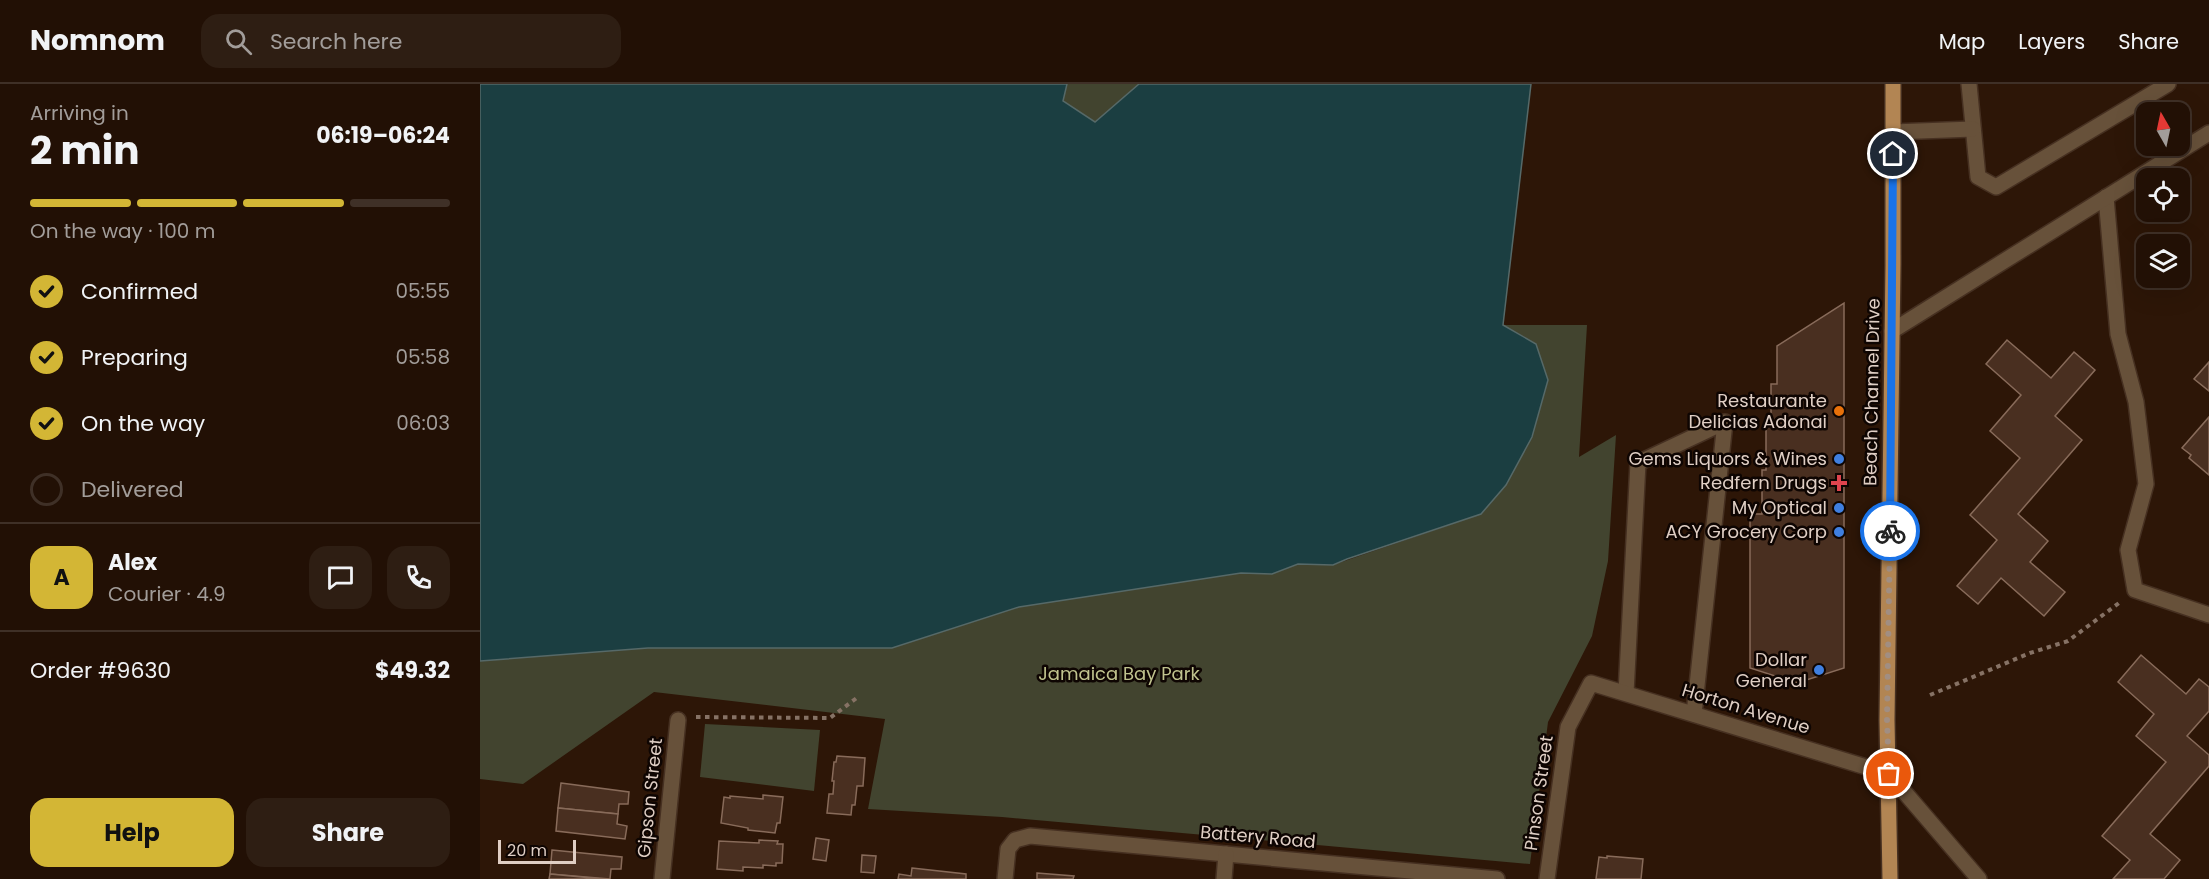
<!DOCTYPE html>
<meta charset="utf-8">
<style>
:root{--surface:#221005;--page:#2e1e13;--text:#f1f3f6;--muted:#a29d9a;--line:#3f3027;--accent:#d3b635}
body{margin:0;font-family:Poppins,sans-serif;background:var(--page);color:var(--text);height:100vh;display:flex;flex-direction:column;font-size:22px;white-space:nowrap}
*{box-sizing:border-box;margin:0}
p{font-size:20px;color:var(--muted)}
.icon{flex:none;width:33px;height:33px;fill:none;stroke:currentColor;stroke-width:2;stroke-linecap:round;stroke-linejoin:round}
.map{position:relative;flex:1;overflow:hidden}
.sheet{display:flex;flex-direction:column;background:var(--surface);width:480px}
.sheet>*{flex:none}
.needle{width:39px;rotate:351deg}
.controls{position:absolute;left:1656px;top:18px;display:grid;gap:12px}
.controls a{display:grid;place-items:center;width:54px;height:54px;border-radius:12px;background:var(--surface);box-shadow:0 6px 24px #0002,0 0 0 2px var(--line);font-size:30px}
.scale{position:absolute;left:18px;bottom:15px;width:78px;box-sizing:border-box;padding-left:6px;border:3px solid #dfcec4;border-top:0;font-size:16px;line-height:21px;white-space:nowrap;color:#dfcec4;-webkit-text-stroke:4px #0e0502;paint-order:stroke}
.pin{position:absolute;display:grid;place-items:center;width:51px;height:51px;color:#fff;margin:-26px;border:3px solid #fff;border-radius:50%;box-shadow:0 2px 6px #0007}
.courier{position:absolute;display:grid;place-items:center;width:60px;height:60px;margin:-30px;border:4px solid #1a73e8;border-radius:50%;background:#fff;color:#222;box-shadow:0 2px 8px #0007}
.summary em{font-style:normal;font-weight:700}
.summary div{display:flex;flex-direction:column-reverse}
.summary{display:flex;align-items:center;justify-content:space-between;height:102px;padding:0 30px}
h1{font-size:39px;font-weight:700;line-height:45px}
.bar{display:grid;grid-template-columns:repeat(4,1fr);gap:9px 6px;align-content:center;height:72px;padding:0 30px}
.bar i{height:8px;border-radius:4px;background:var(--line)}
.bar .active{background:var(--accent)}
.bar p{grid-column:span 4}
.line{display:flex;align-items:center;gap:15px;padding:0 30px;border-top:2px solid var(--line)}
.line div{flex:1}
.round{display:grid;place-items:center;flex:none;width:63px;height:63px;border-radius:18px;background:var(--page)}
ol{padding:0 30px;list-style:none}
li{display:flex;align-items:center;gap:18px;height:66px}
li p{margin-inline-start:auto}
li .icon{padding:6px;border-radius:50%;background:var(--accent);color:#111;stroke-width:4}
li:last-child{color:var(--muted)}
li i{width:33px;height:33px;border:3px solid var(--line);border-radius:50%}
.button{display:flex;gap:12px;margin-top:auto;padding:12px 30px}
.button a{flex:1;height:69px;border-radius:18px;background:var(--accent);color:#111;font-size:24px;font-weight:700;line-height:69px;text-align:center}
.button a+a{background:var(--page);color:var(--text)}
header{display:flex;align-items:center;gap:36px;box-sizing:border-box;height:84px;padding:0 30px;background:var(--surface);border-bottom:2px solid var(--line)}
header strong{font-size:28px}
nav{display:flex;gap:33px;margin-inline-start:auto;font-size:21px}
.search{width:420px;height:54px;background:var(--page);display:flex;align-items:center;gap:15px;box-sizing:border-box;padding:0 21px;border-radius:18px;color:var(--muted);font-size:22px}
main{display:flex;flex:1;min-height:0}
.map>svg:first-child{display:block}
.green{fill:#42442f}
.water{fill:#1b3e41;stroke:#566968;stroke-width:1.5}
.building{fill:#492f20;stroke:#886b5a;stroke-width:1.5}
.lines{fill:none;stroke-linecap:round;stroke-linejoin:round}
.minor-casing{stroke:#463021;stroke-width:18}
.major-casing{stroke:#463021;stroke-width:18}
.path{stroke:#867265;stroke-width:4;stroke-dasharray:4.5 4.5;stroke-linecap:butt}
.minor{stroke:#67513a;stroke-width:15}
.major{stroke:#b28553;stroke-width:15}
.done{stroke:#a18e82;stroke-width:6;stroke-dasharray:0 10.8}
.route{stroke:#1a73e8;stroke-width:8}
.food-dot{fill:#e8710a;stroke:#0e0502;stroke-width:2}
.shop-dot{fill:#3f7fe0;stroke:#0e0502;stroke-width:2}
.health-dot{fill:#e0444e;stroke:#0e0502;stroke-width:2}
.labels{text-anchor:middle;stroke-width:5;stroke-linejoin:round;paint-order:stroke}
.street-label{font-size:18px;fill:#dfcec4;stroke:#0e0502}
.poi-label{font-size:18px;fill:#dfcec4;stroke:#0e0502;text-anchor:end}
.park-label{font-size:18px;fill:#c0c38e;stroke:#0e0502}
</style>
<header>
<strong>Nomnom</strong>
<div class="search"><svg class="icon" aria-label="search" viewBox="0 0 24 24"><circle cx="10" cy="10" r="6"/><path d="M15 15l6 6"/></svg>Search here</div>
<nav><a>Map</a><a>Layers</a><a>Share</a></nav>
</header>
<main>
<section class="sheet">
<div class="summary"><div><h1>2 min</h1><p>Arriving in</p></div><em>06:19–06:24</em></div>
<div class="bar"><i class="active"></i><i class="active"></i><i class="active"></i><i></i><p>On the way · 100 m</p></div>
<ol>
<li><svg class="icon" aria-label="check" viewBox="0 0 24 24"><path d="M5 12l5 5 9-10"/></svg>Confirmed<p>05:55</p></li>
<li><svg class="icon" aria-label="check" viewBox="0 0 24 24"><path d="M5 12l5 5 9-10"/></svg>Preparing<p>05:58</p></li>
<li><svg class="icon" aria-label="check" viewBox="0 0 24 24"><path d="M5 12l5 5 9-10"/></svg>On the way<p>06:03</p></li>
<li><i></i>Delivered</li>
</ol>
<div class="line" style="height:108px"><b class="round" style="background:var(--accent);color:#111">A</b><div><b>Alex</b><p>Courier · 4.9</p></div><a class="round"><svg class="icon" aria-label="chat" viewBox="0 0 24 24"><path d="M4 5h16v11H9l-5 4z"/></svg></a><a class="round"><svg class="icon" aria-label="phone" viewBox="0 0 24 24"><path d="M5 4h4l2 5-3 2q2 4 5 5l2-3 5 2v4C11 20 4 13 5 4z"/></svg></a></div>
<div class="line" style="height:78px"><div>Order #9630</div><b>$49.32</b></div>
<div class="button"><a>Help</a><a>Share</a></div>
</section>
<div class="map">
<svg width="1729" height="795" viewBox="0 0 1729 795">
<rect width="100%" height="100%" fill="#2d1607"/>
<!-- green -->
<g class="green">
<polygon points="587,0 659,0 615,38 583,17"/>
<polygon points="1023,241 1107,241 1099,373 1136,351 1128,477 1112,552 1068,638 1050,780 522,733 388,725 405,635 174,608 43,700 0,695 0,444 691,436 760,490 792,490 818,480 853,481 1001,430 1056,260"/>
<polygon points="225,640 340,646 334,707 220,693"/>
</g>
<!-- water -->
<polygon class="water" points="0,0 587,0 583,17 615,38 659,0 1051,0 1023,241 1056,260 1068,296 1052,353 1026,401 1001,430 867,475 853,481 818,480 792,490 761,489 539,523 412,564 168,564 0,577"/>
<!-- building -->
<g class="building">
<polygon points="1364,219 1364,584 1317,599 1270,584 1270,430 1282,430 1282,386 1286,386 1286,342 1291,342 1291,300 1297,300 1297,262"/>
<polygon points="1527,256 1571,294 1594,268 1615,286 1575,332 1602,356 1538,430 1568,457 1550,478 1585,508 1564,532 1521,494 1498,520 1477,502 1517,456 1490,431 1540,374 1510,347 1541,311 1506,280"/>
<polygon points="1729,278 1729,307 1714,295"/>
<polygon points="1729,333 1729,391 1709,374 1711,371 1702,364"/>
<polygon points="1661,571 1706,610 1719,595 1729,603 1729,627 1707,652 1729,671 1729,682 1670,750 1700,776 1684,795 1633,795 1650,776 1622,752 1686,678 1656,652 1674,630 1638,598"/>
<polygon points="357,672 385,674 383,702 377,702 375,721 372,721 371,731 347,729 349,710 353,710 354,697 352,697 354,678 356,678"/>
<polygon points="81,699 149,708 148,720 139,720 138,730 78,724"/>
<polygon points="283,711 303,713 300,739 297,739 295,749 268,746 268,744 241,739 244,713 250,714 250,712 283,715"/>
<polygon points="78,724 138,730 137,740 147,742 145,755 76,747"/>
<polygon points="336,754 349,756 346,777 333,775"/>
<polygon points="279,756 298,757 297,760 303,760 302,779 296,779 296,782 283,781 283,784 263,783 263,787 237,785 239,757 279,759"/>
<polygon points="72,766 142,773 141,785 131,785 130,795 70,790"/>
<polygon points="382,771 396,772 394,789 381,788"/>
<polygon points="1127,772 1163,775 1161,795 1116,795 1119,773 1127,774"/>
<polygon points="432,784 486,790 486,795 418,795 419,790 431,792"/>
<polygon points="557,789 594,792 593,795 557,795"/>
<polygon points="70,790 122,795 69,795"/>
</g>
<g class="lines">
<defs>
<g id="minor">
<polyline points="1489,0 1498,93 1516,103 1688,0"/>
<polyline points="1413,48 1493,45"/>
<polyline points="1626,113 1638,250 1656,318 1666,400 1648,466 1655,506 1729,531"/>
<polyline points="1412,247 1729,49"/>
<polyline points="1146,609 1158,379 1245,338 1214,630"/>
<polyline points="182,795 198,636"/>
<polyline points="525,795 528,765 535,756 550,752 1017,795"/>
<polyline points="744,795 746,770"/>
<polyline points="1067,795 1088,643 1111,599 1409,690 1499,795"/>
</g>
<polyline id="major" points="1410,795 1407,636 1413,181 1413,0"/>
</defs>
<!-- minor casing -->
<use href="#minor" class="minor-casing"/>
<!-- major casing -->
<use href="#major" class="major-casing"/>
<!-- path -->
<g class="path">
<polyline points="1450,611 1550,569 1588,557 1639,519"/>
<polyline points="216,633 350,634 378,613"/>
</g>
<!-- minor -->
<use href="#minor" class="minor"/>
<!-- major -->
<use href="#major" class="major"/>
</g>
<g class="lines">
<!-- done -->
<polyline class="done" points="1409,690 1407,636 1410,447"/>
<!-- route -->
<polyline class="route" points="1410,447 1413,70"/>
</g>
<!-- markers -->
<circle class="food-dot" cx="1359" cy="327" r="6"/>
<g class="shop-dot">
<circle cx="1359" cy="375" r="6"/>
<circle cx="1359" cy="424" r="6"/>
<circle cx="1359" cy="448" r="6"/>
<circle cx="1339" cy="586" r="6"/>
</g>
<path class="health-dot" d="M1356 390h6v6h6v6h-6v6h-6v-6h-6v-6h6z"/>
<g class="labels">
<!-- street labels -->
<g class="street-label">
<text transform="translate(1392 308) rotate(-89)" y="6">Beach Channel Drive</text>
<text transform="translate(1266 625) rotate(17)" y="6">Horton Avenue</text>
<text transform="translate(1059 709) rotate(-82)" y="6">Pinson Street</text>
<text transform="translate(170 714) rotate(-84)" y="6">Gipson Street</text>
<text transform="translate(778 753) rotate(5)" y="6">Battery Road</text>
</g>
<!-- poi labels -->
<g class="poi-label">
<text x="1347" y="323">Restaurante<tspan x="1347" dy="21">Delicias Adonai</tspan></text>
<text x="1347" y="381">Gems Liquors &amp; Wines</text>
<text x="1347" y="405">Redfern Drugs</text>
<text x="1347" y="430">My Optical</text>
<text x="1347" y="454">ACY Grocery Corp</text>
<text x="1327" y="582">Dollar<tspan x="1327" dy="21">General</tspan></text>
</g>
<!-- park labels -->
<g class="park-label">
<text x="639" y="596">Jamaica Bay Park</text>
</g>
</g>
</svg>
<div class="controls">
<a><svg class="needle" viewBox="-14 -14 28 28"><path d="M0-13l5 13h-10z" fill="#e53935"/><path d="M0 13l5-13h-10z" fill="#a29d9a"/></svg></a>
<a><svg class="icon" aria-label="locate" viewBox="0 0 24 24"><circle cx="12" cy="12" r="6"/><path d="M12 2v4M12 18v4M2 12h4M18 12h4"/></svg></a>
<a><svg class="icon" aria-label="layers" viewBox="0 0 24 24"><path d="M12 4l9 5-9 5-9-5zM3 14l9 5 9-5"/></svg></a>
</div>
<div class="scale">20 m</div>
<div class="pin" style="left:1409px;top:690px;background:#ea580c"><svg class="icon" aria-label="bag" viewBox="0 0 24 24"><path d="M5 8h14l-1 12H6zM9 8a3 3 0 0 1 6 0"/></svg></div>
<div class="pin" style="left:1413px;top:70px;background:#1f2937"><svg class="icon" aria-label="home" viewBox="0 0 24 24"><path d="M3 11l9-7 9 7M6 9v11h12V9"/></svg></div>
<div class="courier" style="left:1410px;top:447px"><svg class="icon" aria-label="bike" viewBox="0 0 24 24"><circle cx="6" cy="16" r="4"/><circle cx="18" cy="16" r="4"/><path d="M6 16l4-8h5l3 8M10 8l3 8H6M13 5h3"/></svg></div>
</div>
</main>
